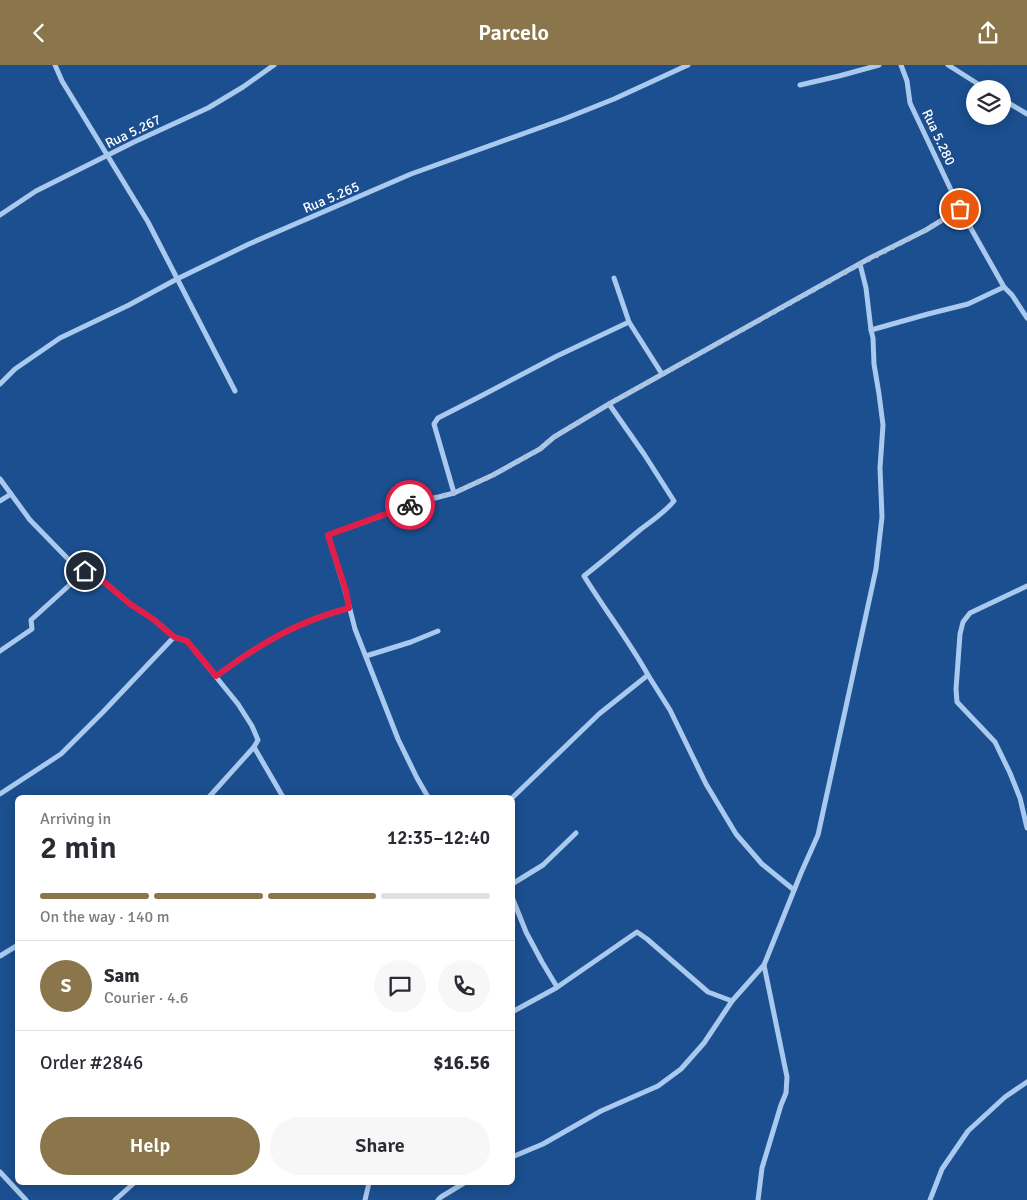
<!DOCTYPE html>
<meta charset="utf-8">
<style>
:root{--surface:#fff;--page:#f7f7f7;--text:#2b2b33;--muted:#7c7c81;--line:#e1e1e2;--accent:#8a764a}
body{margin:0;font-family:Signika,sans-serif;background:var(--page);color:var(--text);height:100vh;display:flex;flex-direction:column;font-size:19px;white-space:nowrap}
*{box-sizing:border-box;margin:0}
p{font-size:16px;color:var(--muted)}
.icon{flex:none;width:28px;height:28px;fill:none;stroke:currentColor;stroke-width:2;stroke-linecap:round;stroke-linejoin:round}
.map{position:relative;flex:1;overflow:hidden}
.panel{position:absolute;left:15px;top:730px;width:500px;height:390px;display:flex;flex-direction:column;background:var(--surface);border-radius:8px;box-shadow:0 2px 12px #0003}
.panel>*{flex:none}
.fabs{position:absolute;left:966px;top:15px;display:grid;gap:10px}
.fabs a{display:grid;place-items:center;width:45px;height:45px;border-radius:50%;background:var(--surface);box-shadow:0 2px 12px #0003;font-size:25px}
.pin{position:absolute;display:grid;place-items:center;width:42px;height:42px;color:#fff;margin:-21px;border:2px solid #fff;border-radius:50%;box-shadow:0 1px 5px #0007}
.courier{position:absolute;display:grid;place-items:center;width:50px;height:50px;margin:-25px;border:4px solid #e11d48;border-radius:50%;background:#fff;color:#222;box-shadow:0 1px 6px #0007}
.headline em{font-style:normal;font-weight:600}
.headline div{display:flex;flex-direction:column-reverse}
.headline{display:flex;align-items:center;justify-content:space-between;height:85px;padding:0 25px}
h1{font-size:32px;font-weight:600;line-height:38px}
.bar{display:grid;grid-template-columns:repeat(4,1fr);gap:8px 5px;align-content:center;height:60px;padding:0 25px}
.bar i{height:6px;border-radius:4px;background:var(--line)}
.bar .selected{background:var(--accent)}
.bar p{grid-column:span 4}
.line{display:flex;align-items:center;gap:12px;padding:0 25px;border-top:1px solid var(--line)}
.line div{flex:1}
.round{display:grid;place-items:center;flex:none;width:52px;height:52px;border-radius:26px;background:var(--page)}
.primary-button{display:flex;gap:10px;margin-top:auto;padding:10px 25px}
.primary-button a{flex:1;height:58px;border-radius:30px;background:var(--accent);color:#fff;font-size:20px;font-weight:600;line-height:58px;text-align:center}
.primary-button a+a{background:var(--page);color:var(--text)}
header{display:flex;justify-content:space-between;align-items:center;height:65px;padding:0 25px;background:var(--accent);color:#fff;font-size:22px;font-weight:600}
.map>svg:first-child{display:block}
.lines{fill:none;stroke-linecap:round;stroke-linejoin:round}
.street{stroke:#a9c9ee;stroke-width:5}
.done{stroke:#afc1d8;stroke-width:5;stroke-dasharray:0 9}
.route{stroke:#e11d48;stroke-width:6}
.labels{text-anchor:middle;stroke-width:4;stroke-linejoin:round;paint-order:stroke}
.street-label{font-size:14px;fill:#fff;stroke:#1b4f8f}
</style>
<header><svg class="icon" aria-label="back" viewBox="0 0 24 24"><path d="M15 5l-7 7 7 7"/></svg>Parcelo<svg class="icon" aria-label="share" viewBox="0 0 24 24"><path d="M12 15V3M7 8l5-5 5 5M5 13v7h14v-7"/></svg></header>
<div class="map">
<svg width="1027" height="1135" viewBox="0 0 1027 1135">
<rect width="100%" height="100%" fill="#1b4f8f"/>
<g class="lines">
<!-- street -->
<g class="street">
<polyline points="55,0 62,16 148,157 235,326"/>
<polyline points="901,0 907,16 910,38 960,144 1004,222 1012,230 1027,253"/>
<polyline points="948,0 986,24"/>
<polyline points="800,20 839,11 879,0"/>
<polyline points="1002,34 1027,49"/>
<polyline points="0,150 36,126 134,77 208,43 243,22 274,0"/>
<polyline points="860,199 866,223 871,265"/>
<polyline points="614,213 629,257 662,309"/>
<polyline points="0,319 15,304 60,273 129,240 177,214 249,179 411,109 564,54 614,34 688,0"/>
<path d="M 609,339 L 644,389 L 674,436 C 665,447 653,455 641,464 C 622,480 603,496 584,511 C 605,545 629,576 648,610"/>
<polyline points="0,414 30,455 71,497 104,517 130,539 153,554 174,572 187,576 238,639 252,661 258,675 254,682 283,732"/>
<polyline points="454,428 434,359 438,353 481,331 557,291 629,257"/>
<polyline points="0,436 11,429"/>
<polyline points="1027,521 970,548 963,557 960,569 956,624 957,637 995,677 1010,708 1020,733 1027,763"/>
<polyline points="0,586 32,564 31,555 85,506"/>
<polyline points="366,591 411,577 438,566"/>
<path d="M 216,611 C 228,603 239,594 251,587 C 281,567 315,552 349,543"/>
<polyline points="0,729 61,689 103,647 174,572"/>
<polyline points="209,732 254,682"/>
<polyline points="428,732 417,713 398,674 355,564 345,525 328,470 420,437 454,428 493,410 540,384 554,372 609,339 870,193 926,165 960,144"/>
<polyline points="512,733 599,649 648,610 670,645 706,719 736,769 762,799 794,825"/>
<polyline points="512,819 543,800 576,768"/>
<polyline points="512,832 526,867 542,897 557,922"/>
<polyline points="0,891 18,880"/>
<polyline points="512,947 556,923 637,867 647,874 708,927 732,936"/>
<polyline points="512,1092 543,1079 601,1046 658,1021 681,1004 704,978 732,936 764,900 801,808 818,770 876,504 882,452 880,403 883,360 879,329 874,299 873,273 871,265 928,249 968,239 1004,222"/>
<polyline points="0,1107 26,1135"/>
<polyline points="115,1135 134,1118"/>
<polyline points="365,1135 369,1118"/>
<polyline points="438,1135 441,1132 464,1118"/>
<polyline points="758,1135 762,1103 781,1040 786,1028 787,1012 764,900"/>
<polyline points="930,1135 942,1104 968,1066 1005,1032 1027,1017"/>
</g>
</g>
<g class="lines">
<!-- done -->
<polyline class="done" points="410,440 420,436 454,428 493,410 540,384 554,372 609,339 860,199 926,165 960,144"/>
<!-- route -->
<path class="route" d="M 85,506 L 104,517 L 130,539 L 153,554 L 174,572 L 187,576 L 216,611 C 228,603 239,594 251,587 C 281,567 315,552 349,543 L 346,526 L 328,470 L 410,440"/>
</g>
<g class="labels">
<!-- street labels -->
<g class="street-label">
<text transform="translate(133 66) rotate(-26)" y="5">Rua 5.267</text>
<text transform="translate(939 72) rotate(65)" y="5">Rua 5.280</text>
<text transform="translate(331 132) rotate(-23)" y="5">Rua 5.265</text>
</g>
</g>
</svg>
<div class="fabs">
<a><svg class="icon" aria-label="layers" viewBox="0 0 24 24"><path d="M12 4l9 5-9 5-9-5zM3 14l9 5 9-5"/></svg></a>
</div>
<div class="pin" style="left:960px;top:144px;background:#ea580c"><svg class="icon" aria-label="bag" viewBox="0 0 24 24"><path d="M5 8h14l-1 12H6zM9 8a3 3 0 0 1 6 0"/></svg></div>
<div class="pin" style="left:85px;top:506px;background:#1f2937"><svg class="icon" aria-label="home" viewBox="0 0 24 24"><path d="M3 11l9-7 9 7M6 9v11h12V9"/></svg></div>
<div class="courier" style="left:410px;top:440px"><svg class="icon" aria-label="bike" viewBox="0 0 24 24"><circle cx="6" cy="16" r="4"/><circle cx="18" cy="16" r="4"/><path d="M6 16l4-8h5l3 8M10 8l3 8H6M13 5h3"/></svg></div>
<section class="panel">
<div class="headline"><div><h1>2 min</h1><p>Arriving in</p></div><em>12:35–12:40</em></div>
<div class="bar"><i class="selected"></i><i class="selected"></i><i class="selected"></i><i></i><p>On the way · 140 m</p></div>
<div class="line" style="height:90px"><b class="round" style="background:var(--accent);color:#fff">S</b><div><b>Sam</b><p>Courier · 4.6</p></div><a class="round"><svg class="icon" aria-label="chat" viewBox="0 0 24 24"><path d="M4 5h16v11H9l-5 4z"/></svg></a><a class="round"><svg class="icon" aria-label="phone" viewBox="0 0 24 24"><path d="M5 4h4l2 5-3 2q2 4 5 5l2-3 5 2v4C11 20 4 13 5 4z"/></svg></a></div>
<div class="line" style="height:65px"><div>Order #2846</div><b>$16.56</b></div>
<div class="primary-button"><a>Help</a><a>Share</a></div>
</section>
</div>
